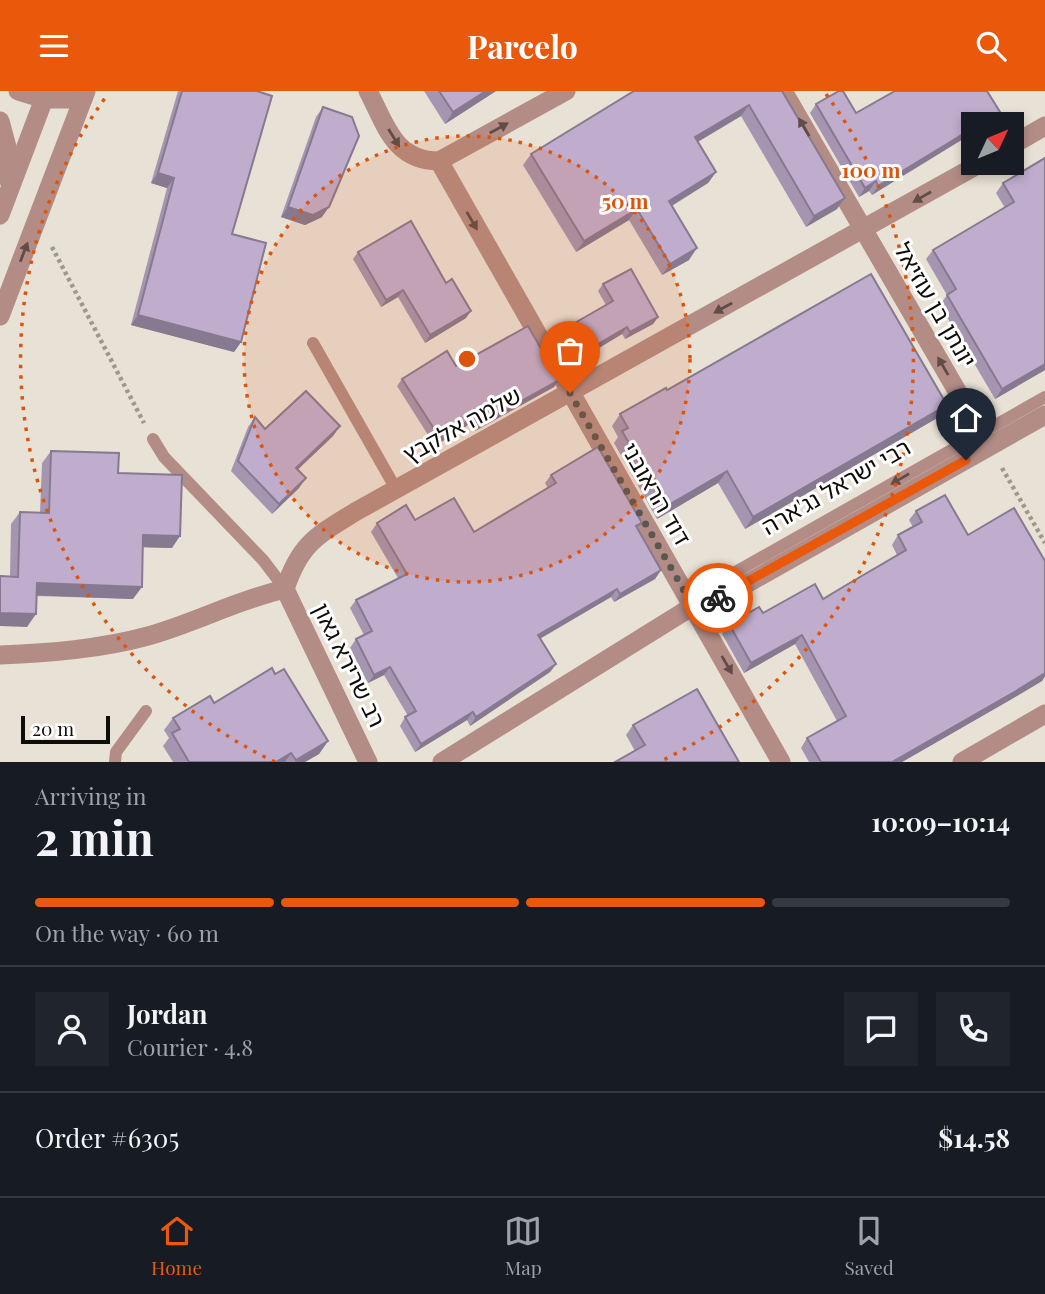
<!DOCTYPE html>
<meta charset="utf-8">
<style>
:root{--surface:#171b24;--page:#20242c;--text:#f1f3f6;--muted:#9ea1a6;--line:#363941;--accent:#ea580c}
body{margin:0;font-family:"Playfair Display","Noto Sans Hebrew",serif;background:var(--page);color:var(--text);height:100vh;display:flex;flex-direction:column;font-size:26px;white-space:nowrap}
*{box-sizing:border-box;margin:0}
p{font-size:23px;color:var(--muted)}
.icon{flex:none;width:38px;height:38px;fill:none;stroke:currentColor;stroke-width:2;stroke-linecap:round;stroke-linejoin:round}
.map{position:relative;height:671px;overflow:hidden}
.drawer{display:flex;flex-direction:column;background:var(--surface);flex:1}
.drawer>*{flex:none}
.needle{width:46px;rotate:46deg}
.fabs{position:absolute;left:961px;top:21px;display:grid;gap:14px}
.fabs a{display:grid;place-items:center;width:63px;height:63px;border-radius:0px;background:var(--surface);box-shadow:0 4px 10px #0003;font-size:35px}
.scale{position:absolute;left:21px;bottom:18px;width:89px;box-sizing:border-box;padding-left:7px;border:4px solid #0f0d09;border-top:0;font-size:19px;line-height:24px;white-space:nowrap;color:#0f0d09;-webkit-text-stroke:5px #fff;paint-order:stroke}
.pin{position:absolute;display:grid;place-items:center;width:60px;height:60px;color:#fff;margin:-72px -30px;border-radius:50% 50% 50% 0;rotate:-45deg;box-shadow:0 0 7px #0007}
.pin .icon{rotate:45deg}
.courier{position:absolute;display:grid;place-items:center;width:70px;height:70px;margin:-35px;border:5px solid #ea580c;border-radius:50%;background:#fff;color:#222;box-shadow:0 2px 9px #0007}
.head em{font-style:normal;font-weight:700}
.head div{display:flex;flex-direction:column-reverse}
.head{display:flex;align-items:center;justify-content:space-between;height:119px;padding:0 35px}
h1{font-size:46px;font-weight:700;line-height:52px}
.bar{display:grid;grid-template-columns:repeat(4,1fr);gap:10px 7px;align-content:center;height:84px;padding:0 35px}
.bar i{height:9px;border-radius:5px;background:var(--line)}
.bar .current{background:var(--accent)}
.bar p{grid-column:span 4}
.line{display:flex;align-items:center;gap:18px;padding:0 35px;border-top:2px solid var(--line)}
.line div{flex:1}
.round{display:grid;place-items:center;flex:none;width:74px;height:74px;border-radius:0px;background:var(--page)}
header{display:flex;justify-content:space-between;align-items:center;height:91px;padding:0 35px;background:var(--accent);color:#fff;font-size:32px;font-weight:700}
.tab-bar{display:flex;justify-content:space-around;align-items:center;height:98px;border-top:2px solid var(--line);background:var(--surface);font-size:19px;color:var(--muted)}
.tab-bar a{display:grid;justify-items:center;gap:4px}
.tab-bar .current{color:var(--accent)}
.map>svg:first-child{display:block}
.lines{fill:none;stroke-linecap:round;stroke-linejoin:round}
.path{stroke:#9d978e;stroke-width:4.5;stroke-dasharray:3.5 3.5;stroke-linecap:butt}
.service{stroke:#b38c85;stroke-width:12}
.minor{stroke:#b38c85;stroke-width:19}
.tertiary{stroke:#b38c85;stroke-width:19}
.wall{fill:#a595b0}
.shaded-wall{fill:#867990}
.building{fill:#c0adcd;stroke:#867990;stroke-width:2}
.oneway{fill:#614c47}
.done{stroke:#5b5750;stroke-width:7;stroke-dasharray:0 12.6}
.route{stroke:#ea580c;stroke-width:9}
.ring{fill:none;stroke:#dd550c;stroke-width:3.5;stroke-dasharray:3.5 7}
.labels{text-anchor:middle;stroke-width:6;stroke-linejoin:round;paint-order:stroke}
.street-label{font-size:23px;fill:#0f0d09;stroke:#fff}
.centre{fill:#dd550c;stroke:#fff;stroke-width:3.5}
.ring-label{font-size:21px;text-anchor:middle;font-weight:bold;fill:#dd550c;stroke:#fff;stroke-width:6;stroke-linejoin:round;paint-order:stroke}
</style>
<header><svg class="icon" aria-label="menu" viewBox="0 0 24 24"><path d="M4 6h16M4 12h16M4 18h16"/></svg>Parcelo<svg class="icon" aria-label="search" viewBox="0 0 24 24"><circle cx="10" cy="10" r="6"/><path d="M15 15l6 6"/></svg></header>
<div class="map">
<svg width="1045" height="671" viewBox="0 0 1045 671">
<rect width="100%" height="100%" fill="#e8e1d5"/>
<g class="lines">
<!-- path -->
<g class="path">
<polyline points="52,156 144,332"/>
<polyline points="1002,377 1045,452"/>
</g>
<!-- service -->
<g class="service">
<polyline points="313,252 396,398"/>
<polyline points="153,348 164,366 263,469 285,498"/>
<polyline points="699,509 725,487 1045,306"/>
<polyline points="115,671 116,661 146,620"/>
</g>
<!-- minor -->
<g class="minor">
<polyline points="18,0 44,8 83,8"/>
<path d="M 368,0 C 386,34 394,70 439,70 L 566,0"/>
<polyline points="783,0 989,355"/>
<polyline points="1012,54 1045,35"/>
<polyline points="439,70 781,671"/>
<path d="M 285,498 C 300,453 316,445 355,421 L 981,72"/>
<polyline points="285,498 368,671"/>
<path d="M 0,564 C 50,562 100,558 148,545 C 195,532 237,509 285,498"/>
<polyline points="442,671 693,515 732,501 1045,324"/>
<polyline points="962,671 1045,623"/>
</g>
<!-- tertiary -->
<g class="tertiary">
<polyline points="0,30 7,56 9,90"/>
<polyline points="0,124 47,0"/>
<polyline points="0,225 86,0"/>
</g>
</g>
<!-- wall -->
<g class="wall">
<polygon points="178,0 257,0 232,143 241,251 234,261 131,234 167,97 151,92"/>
<polygon points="424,0 496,0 445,33"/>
<polygon points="782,0 837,118 806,136 741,25 698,51 716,81 708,92 672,115 689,169 662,184 629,129 576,161 523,74 531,63"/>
<polygon points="816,13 856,22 1000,21 993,30 988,33 973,33 872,104 869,100 859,106 810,22"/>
<polygon points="323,16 322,126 305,134 281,126 316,26"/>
<polygon points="1045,67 1045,279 995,308 940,214 947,204 926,168 933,159 1005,117 996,102 1003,92"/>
<polygon points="358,161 466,227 425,252 398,206 381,216 353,168"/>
<polygon points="603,193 658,226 653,233 625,248 622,243 569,275 554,248 559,241 606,214 598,200"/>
<polygon points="456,275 559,289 554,296 475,340 471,332 435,355 397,295 402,288"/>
<polygon points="667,299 939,326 745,438 718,392 657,428 614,352 618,346 612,335 620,323"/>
<polygon points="255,326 265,338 340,335 333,345 297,379 299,397 272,423 231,380 248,336"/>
<polygon points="51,360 118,382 172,457 143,456 133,508 36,505 27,536 10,485 11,433 20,421 40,422 42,372"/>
<polygon points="551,384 637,438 661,479 655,488 614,511 611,506 540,548 556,573 550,581 470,635 467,629 415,661 400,635 405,626 408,625 384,584 368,592 350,557 356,548 364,544 350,517 356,509 398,487 371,441 377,432 415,429 474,441 548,397 545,392"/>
<polygon points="916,420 968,444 1045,470 1045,585 1042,590 1010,609 902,671 809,671 801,657 807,647 837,630 795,553 744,582 722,543 729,533 763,522 823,508 897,464 892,454 898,444 913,436 909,429"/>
<polygon points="275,583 328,650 319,663 305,671 173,671 163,655 169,647 164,639 173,627 214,612"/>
<polygon points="633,634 739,671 635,660 626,644"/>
</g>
<!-- shaded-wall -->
<g class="shaded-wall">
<polygon points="486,0 496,0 445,33 453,21"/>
<polygon points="749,14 741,25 687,57 695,46"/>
<polygon points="1000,21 993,30 988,33 979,33"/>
<polygon points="973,37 973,42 872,104 878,95"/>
<polygon points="716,81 708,92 661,121 669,110"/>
<polygon points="158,82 174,87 167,97 151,92"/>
<polygon points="876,90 869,100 859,106 865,97"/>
<polygon points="845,107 837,118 806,136 814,125"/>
<polygon points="288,116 329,116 322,126 305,134 281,126"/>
<polygon points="637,118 629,129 576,161 584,150"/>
<polygon points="697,157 689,169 662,184 670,173"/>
<polygon points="403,199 398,206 381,216 386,209"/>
<polygon points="471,220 466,227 425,252 430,244"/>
<polygon points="138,224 241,251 234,261 131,234"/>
<polygon points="658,226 653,233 625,248 630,241"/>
<polygon points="627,236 622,243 569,275 574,267"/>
<polygon points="1045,273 1045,279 995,308 1002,298"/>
<polygon points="559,289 554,296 475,340 480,333"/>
<polygon points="947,314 939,326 745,438 753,426"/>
<polygon points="476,325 471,332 435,355 440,347"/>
<polygon points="340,335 333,345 289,387 296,377"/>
<polygon points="727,380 718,392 657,428 665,416"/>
<polygon points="306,387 299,397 272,423 279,413"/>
<polygon points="143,444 180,445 172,457 135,456"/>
<polygon points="661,479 655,488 614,511 620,503"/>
<polygon points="37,492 142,496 133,508 28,504"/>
<polygon points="617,498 611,506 532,552 538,544"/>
<polygon points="0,522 36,523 27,536 0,535"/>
<polygon points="802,544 795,553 744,582 751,572"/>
<polygon points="556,573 550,581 470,635 476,626"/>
<polygon points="390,576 384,584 368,592 374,584"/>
<polygon points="1045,582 1045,585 1042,590 1010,609 902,671 892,671"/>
<polygon points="473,621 467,629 415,661 421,653"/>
<polygon points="328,650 319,663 305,671 295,671"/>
<polygon points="291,662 285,671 276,671"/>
</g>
<!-- building -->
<g class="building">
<polygon points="182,0 257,0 272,5 232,143 266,152 241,251 138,224 174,87 158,82"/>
<polygon points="439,0 486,0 453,21"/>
<polygon points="634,0 782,0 845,107 814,125 749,14 695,46 716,81 669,110 697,157 670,173 637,118 584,150 531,63"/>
<polygon points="839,0 843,0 856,22 895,0 987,0 1000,21 979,33 973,33 973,37 878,95 876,90 865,97 816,13"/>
<polygon points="323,16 352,26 359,45 329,116 313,124 288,116"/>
<polygon points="1045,67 1045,273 1002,298 947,204 956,198 933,159 1014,111 1003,92"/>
<polygon points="411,130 446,192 452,188 471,220 430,244 403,199 386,209 358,161"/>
<polygon points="631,178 658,226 630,241 627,236 574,267 559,241 613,210 603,193"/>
<polygon points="871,183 947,314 753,426 727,380 665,416 622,340 628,337 620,323 666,297 667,299"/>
<polygon points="528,235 559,289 480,333 476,325 440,347 402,288 447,260 456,275"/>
<polygon points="306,300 340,335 296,377 306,387 279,413 238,370 255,326 265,338"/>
<polygon points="598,356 642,432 636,435 661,479 620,503 617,498 538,544 556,573 476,626 473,621 421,653 405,626 416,620 390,576 374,584 356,548 372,540 356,509 407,483 377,432 406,414 415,429 454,407 474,441 556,392 551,384"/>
<polygon points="51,360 119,362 118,382 182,384 180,445 143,444 142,496 37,492 36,523 0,522 0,485 18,486 20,421 49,422"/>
<polygon points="945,404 968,444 1014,417 1045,470 1045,582 1016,600 892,671 821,671 807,647 846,625 802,544 751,572 729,533 759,516 763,522 815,493 823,508 848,493 906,459 898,444 922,431 916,420"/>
<polygon points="272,577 275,583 284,578 328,650 296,669 291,662 276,671 189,671 172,642 180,638 173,627 210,605 214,612"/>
<polygon points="697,598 739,671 615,671 645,654 633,634"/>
</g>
<!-- one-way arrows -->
<defs><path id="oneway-solid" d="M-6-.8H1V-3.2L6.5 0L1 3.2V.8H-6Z" transform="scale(1.75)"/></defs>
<g class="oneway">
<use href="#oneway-solid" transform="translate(804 36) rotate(-120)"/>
<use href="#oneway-solid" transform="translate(499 37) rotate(-29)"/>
<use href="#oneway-solid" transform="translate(394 47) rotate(58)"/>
<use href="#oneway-solid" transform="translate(922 106) rotate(150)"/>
<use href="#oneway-solid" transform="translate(472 130) rotate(60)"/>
<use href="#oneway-solid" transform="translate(24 161) rotate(-69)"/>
<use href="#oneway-solid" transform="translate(723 217) rotate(151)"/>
<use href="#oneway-solid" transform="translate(943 275) rotate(-120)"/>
<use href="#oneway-solid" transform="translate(900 388) rotate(150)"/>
<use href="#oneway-solid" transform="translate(727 574) rotate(60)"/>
</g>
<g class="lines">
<!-- done -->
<polyline class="done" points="570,302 693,515 718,507"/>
<!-- route -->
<polyline class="route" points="718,507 966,369"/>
</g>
<!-- distance rings -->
<circle cx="467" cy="268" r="223" fill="#dd550c" fill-opacity=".12"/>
<g class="ring">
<circle cx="467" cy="268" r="223"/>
<path d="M275 671A446 446 0 0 1 108 3M826 3A446 446 0 0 1 659 671"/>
</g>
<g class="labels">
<!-- street labels -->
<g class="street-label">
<text transform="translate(935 214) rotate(60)" y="8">יונתן בן עוזיאל</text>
<text transform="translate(462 334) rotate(-29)" y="8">שלמה אלקבץ</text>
<text transform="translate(836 396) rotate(-30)" y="8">רבי ישראל נג'ארה</text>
<text transform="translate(656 403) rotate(60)" y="8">דוד הראובני</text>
<text transform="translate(349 574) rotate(64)" y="8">רב שרירא גאון</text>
</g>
</g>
<circle cx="467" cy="268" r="10" class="centre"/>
<g class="ring-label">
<text x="871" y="87">100 m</text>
<text x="625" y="118">50 m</text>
</g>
</svg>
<div class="fabs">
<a><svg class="needle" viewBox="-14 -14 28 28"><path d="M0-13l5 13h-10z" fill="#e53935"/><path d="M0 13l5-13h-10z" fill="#9ea1a6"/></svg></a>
</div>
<div class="scale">20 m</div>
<div class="pin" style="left:570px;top:302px;background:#ea580c"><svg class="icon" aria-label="bag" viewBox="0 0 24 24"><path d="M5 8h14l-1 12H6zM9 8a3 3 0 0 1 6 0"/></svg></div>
<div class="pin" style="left:966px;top:369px;background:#1f2937"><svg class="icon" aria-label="home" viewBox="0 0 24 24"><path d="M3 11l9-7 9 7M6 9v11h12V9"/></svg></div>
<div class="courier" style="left:718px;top:507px"><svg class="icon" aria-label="bike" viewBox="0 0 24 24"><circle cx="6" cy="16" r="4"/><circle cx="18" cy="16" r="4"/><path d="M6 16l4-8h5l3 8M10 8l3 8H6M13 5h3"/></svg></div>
</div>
<section class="drawer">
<div class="head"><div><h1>2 min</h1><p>Arriving in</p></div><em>10:09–10:14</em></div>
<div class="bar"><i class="current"></i><i class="current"></i><i class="current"></i><i></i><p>On the way · 60 m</p></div>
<div class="line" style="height:126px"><a class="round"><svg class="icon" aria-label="person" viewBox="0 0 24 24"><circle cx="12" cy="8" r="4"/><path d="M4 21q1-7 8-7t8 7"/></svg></a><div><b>Jordan</b><p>Courier · 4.8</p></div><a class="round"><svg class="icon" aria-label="chat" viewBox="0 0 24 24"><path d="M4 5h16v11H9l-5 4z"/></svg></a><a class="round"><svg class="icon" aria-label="phone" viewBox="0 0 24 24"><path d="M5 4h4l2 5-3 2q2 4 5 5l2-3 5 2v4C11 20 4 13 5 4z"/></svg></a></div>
<div class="line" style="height:91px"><div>Order #6305</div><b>$14.58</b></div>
</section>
<nav class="tab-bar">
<a class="current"><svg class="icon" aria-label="home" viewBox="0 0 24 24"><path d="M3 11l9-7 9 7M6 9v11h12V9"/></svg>Home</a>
<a><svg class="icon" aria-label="map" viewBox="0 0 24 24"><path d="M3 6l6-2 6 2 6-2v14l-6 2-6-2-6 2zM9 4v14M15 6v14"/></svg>Map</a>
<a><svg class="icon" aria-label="saved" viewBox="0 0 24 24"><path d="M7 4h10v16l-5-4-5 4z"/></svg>Saved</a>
</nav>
